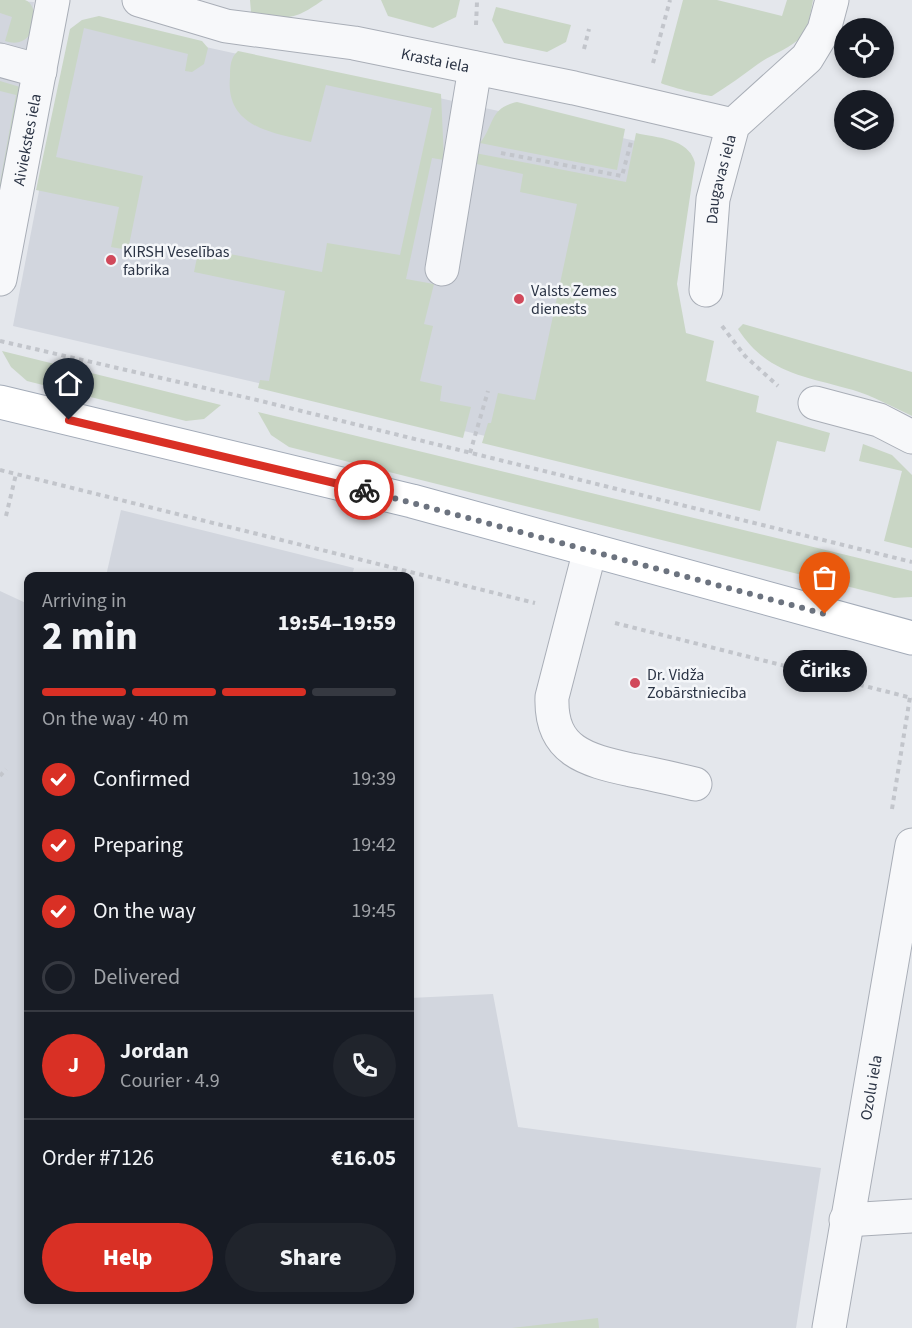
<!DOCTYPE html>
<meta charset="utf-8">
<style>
:root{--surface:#171b24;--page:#20242c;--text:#f1f3f6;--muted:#9ea1a6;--line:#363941;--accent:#d93025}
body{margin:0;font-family:"Source Sans 3",sans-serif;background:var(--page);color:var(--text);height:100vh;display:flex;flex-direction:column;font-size:22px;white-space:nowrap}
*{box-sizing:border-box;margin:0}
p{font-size:20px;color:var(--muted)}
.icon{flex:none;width:33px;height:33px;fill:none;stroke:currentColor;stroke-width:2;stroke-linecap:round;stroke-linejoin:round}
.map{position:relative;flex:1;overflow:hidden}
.sheet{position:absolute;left:24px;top:572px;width:390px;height:732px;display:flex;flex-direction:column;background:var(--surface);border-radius:12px;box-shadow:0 3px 9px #0003}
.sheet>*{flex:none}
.buttons{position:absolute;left:834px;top:18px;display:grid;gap:12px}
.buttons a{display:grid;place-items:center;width:60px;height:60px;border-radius:50%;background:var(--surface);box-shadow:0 3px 9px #0003;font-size:30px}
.pin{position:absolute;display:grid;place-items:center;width:51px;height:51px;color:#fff;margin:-62px -26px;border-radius:50% 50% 50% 0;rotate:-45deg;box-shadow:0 0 6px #0007}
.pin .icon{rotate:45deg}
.courier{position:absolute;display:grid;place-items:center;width:60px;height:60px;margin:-30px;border:4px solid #d93025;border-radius:50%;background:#fff;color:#222;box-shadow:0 2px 8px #0007}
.bubble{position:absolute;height:42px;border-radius:21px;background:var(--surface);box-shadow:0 3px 9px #0003;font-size:20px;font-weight:800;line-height:42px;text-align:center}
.head em{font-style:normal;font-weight:800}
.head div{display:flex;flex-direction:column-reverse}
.head{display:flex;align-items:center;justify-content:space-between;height:102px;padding:0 18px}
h1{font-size:39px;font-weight:800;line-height:45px}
.bar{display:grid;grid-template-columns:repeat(4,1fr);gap:9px 6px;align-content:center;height:72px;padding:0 18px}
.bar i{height:8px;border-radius:4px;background:var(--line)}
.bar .selected{background:var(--accent)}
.bar p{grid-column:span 4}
.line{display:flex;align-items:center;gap:15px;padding:0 18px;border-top:2px solid var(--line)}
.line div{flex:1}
.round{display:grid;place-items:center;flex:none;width:63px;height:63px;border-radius:32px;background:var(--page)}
ol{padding:0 18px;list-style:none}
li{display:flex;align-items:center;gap:18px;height:66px}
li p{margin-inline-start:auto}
li .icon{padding:6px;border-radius:50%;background:var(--accent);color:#fff;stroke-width:4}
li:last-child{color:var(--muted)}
li i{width:33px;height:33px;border:3px solid var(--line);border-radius:50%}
.button{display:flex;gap:12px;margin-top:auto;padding:12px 18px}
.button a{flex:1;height:69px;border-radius:36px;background:var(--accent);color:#fff;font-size:24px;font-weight:800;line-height:69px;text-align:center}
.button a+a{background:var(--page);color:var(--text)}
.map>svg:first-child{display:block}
.built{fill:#d2d6de}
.green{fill:#c9d6c5}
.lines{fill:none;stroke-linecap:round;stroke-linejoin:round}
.minor-casing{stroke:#a9aeb7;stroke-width:35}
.major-casing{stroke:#a3abb8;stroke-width:35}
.path{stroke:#c2c5cb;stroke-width:4;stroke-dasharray:4.5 4.5;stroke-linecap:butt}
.minor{stroke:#f7f8fa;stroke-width:33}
.major{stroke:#fff;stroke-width:33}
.done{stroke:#6c737f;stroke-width:6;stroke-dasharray:0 10.8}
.route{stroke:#d93025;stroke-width:8}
.poi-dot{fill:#d1495b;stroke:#f4f6f9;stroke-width:2}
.labels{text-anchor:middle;stroke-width:5;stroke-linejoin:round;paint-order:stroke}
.street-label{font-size:16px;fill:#2b3445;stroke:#f4f6f9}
.poi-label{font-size:16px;fill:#2b3445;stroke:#f4f6f9;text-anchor:start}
</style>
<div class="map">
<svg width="912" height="1328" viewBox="0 0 912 1328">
<rect width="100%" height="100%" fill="#e4e7ec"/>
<!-- built -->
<g class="built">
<polygon points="0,0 34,2 0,211"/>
<polygon points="82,20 691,153 636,471 13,326 39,191"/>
<polygon points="121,510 354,568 352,576 106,576"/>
<polygon points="0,591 28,604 28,1299 410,1299 410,998 493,994 518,1127 821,1168 796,1328 0,1328"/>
</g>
<!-- green -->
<g class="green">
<path d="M 0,0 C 7,0 18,0 25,0 C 42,6 37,52 5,41 L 12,17 L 0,13 Z"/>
<path d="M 250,0 L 323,0 C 301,15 295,19 269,17 C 261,17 257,17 251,12 Z"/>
<polygon points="381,0 460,0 456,17 433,28 388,16"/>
<path d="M 683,0 L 717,0 L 782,16 L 787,0 L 813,0 C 811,11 809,26 802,36 C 790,49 772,54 758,64 C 743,75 728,86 712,96 C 706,96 666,86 661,83 Z"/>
<polygon points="496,7 571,25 566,42 547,52 504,43 492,20"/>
<polygon points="99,16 202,41 208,48 204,64 192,72 185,71 188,54 84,28 56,157 143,176 128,250 111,247 119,207 36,190 70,29 82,20"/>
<path d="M 238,51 L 441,94 L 444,160 L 432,158 L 406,279 L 434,284 L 424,324 L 433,326 L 420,381 L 442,386 L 440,401 L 471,407 L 463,438 L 258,388 L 260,380 L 269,381 L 285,291 L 194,272 L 199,248 L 322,272 L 327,243 L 400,255 L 432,108 L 326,85 L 311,142 C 274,133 225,128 230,77 C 230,67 230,58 238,51 Z"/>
<polygon points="0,81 20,87 0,211 0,183 16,95 0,91"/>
<path d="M 517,102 L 625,129 L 617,170 L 480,143 C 495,124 489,108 517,102 Z"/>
<path d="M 636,133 C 657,138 689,138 695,163 L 677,284 L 686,333 L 714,341 L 706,381 L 759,396 L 756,412 L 830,433 L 825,452 L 777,441 L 760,511 L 482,443 L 488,423 L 491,423 L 498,393 L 535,400 L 577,204 L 520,192 L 523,174 L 472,163 L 475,153 L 626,182 Z"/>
<path d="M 743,324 L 912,372 L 912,416 C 893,407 873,396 853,390 C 805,376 767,374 738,329 Z"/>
<polygon points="2,351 221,405 204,419 186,421 27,381 11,367"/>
<polygon points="258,412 912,571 912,597 894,598 289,447 271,435"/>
<polygon points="863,444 892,455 912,475 912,548 884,541 902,471 859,461"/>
<polygon points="598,1318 599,1328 512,1328"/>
</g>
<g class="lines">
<defs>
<g id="minor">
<path id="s1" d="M 139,0 L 226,26 L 354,43 L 574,88 L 733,125"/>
<polyline points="0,60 40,71"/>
<polyline points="442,269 475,68"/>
<path id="s2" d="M 0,279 L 53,0"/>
<path id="s3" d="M 706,290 L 713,199 L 733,125 L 807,58 L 824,30 L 832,0"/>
<polyline points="815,403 879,420 912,437"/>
<path d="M 590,550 L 552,697 C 550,752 587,760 631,770 C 653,774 674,779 695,784"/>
<polyline points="846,1220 912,1216"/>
<path id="s4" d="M 829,1328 L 912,845"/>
</g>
<polyline id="major" points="0,402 412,501 912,638"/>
</defs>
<!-- minor casing -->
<use href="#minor" class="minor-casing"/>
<!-- major casing -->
<use href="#major" class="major-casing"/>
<!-- path -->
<g class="path">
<polyline points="476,25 477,2"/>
<polyline points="584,49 589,29"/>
<polyline points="653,63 670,0"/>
<polyline points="501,153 622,176 631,142"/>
<polyline points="722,326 745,356 778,386"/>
<polyline points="0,341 257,400 912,562"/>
<polyline points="470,453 488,391"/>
<polyline points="0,470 535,603"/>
<polyline points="6,516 16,474"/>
<polyline points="615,623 912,698"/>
<polyline points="0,776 6,769"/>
<polyline points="892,809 910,697"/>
</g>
<!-- minor -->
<use href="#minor" class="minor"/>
<!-- major -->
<use href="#major" class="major"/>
</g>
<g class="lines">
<!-- done -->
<polyline class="done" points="364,490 825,614"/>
<!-- route -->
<polyline class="route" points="69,420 364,490"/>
</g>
<!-- markers -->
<g class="poi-dot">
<circle cx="111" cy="260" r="6"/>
<circle cx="519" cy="299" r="6"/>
<circle cx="635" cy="683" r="6"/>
</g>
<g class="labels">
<!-- street labels -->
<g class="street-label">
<text dy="6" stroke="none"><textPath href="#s1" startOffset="303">Krasta iela</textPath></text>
<text dy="6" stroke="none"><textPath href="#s2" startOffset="142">Aiviekstes iela</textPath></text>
<text dy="6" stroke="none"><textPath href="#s3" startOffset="112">Daugavas iela</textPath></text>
<text dy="6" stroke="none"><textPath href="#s4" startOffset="244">Ozolu iela</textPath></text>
</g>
<!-- poi labels -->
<g class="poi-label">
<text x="123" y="257">KIRSH Veselības<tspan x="123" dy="18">fabrika</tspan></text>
<text x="531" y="296">Valsts Zemes<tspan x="531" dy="18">dienests</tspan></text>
<text x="647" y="680">Dr. Vidža<tspan x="647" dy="18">Zobārstniecība</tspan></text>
</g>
</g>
</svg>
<div class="buttons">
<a><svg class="icon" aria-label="locate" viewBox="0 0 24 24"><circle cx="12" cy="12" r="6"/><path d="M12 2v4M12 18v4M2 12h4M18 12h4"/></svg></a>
<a><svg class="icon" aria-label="layers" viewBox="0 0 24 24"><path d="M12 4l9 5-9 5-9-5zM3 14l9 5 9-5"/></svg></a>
</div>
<div class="pin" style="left:825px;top:614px;background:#ea580c"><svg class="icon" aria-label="bag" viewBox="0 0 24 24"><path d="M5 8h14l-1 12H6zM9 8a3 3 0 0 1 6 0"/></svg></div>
<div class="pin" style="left:69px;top:420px;background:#1f2937"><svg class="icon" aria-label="home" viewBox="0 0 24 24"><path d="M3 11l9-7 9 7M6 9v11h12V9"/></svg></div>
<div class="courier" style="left:364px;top:490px"><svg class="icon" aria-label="bike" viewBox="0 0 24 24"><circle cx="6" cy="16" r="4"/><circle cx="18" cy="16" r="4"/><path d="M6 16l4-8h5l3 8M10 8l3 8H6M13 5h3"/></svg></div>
<div class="bubble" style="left:783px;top:650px;width:84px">Čiriks</div>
<section class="sheet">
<div class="head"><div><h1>2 min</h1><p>Arriving in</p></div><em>19:54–19:59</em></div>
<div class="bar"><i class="selected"></i><i class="selected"></i><i class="selected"></i><i></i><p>On the way · 40 m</p></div>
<ol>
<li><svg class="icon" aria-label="check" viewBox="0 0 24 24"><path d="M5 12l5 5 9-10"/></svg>Confirmed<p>19:39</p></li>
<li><svg class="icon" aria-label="check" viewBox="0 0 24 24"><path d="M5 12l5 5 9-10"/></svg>Preparing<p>19:42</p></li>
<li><svg class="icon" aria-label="check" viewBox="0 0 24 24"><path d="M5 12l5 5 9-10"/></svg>On the way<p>19:45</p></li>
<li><i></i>Delivered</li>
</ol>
<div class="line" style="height:108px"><b class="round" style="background:var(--accent);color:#fff">J</b><div><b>Jordan</b><p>Courier · 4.9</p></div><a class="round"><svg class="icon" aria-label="phone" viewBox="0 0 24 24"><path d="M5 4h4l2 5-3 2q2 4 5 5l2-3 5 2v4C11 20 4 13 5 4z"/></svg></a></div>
<div class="line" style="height:78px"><div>Order #7126</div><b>€16.05</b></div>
<div class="button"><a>Help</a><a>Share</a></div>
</section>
</div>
